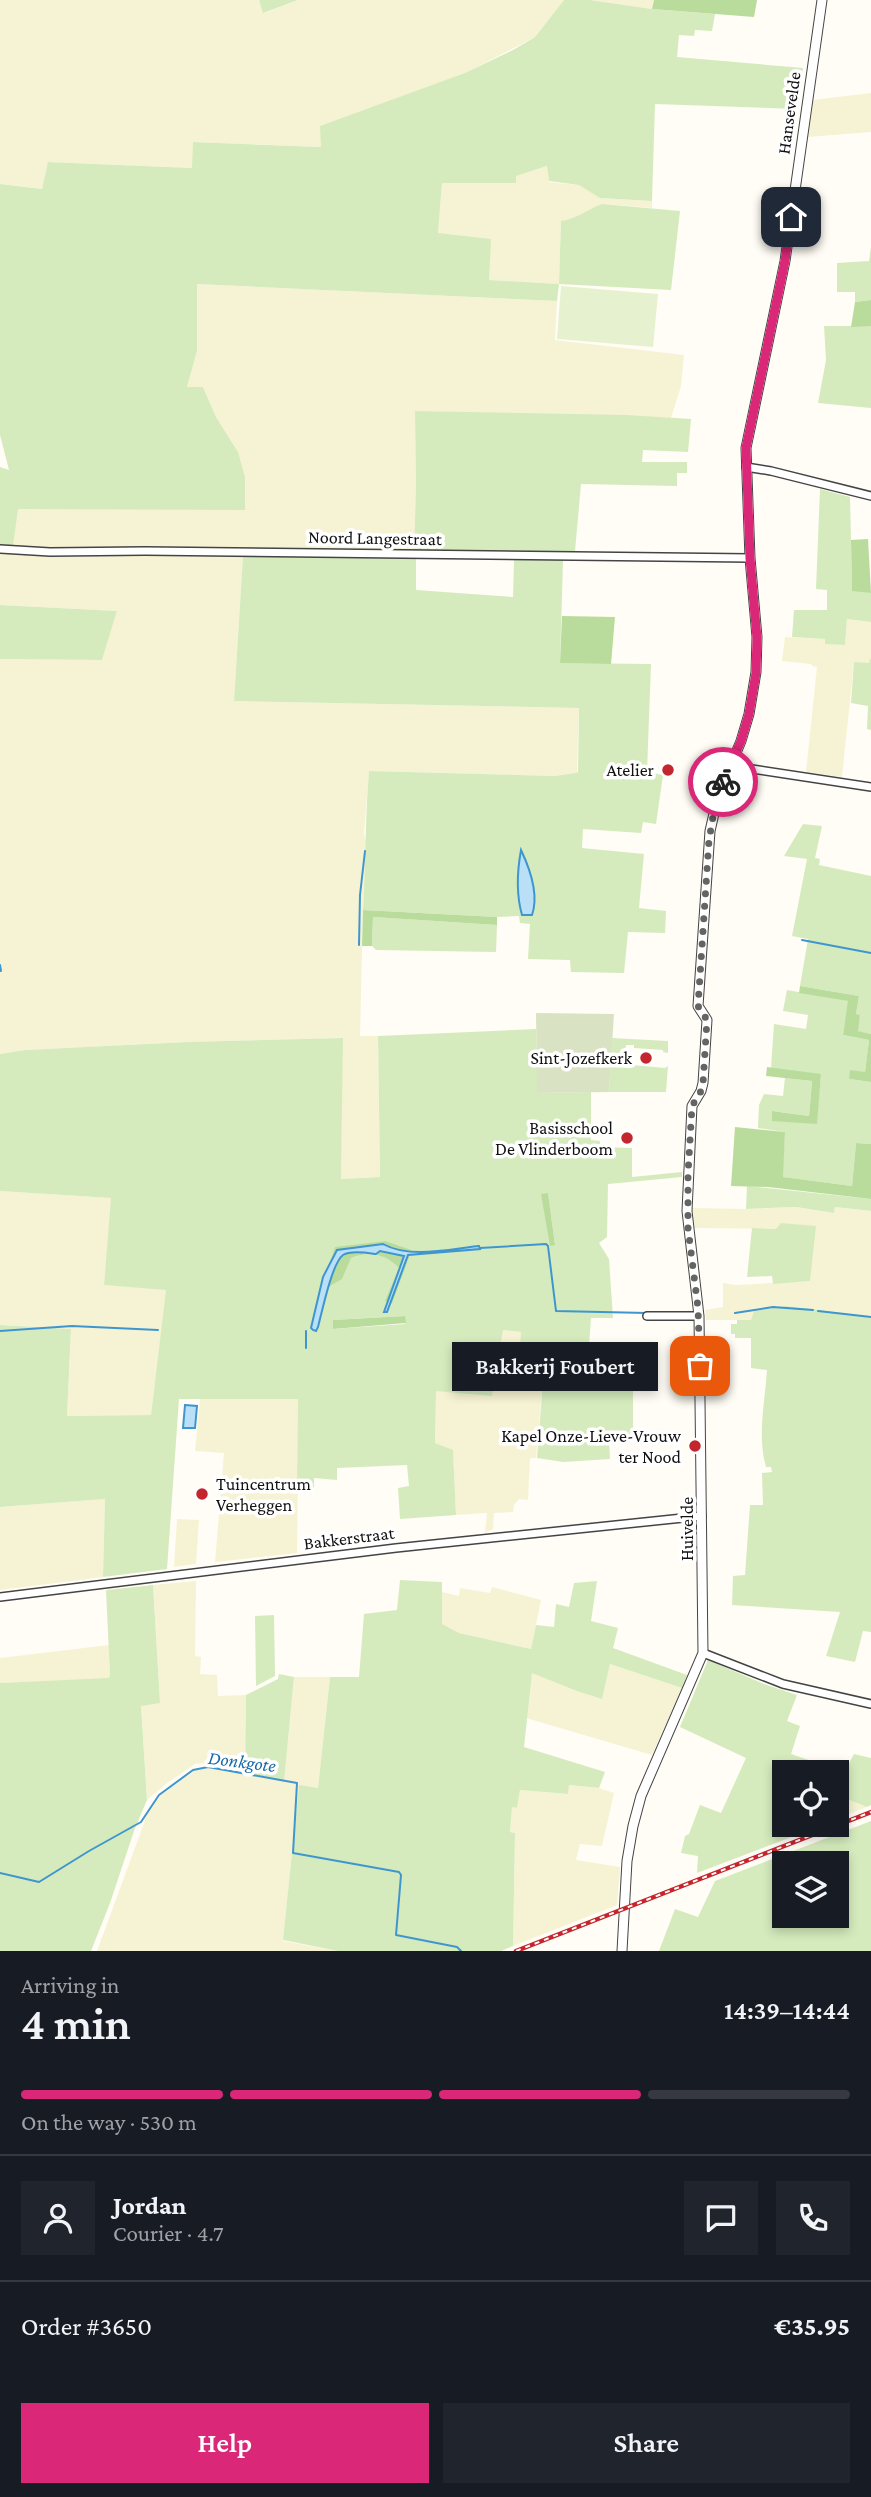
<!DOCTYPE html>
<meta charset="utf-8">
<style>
:root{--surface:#171b24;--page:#20242c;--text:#f1f3f6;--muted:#9ea1a6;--line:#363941;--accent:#db2777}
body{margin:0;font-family:"Crimson Pro",serif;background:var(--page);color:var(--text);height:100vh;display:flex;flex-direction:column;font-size:26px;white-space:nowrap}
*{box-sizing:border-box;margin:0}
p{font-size:23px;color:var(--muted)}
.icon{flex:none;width:38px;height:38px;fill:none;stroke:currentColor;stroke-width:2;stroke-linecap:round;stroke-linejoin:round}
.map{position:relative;height:1951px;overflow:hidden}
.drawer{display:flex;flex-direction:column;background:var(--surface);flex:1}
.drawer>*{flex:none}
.tools{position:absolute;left:772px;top:1760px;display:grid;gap:14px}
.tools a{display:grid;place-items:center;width:77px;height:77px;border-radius:0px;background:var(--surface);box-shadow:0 4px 10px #0003;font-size:35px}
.pin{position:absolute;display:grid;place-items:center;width:60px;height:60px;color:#fff;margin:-30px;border-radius:14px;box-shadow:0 4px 10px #0006}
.courier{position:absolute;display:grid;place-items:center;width:70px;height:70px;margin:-35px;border:5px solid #db2777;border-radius:50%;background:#fff;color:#222;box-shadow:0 2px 9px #0007}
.bubble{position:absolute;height:49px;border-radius:0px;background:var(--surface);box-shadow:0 4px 10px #0003;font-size:23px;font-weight:600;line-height:49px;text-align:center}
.head em{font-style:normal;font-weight:600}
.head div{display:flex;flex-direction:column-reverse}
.head{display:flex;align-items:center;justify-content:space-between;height:119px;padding:0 21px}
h1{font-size:46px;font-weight:600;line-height:52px}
.bar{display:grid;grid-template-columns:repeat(4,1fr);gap:10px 7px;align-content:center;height:84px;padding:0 21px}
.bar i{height:9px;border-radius:5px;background:var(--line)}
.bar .active{background:var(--accent)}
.bar p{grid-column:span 4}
.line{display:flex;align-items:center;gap:18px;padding:0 21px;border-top:2px solid var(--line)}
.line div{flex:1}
.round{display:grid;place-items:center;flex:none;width:74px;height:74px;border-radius:0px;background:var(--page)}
.primary-button{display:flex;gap:14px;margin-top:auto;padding:14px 21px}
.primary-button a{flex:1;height:80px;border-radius:0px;background:var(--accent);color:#fff;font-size:28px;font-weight:600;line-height:80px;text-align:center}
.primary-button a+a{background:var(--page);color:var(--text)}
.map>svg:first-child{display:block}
.farmland{fill:#f6f3d4}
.green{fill:#d5ebbd;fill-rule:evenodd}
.forest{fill:#b9dc9c}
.cemetery{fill:#d9e3c4}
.pitch{fill:#e6f2cf}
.water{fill:#b9e0f7;stroke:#3f96cf;stroke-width:2}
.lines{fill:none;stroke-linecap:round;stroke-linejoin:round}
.stream{stroke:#3f96cf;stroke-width:2}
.minor-casing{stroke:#444;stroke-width:10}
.tertiary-casing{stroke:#444;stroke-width:11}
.minor{stroke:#fff;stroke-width:7}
.tertiary{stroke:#fff;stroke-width:9}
.rail-casing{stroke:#c4262e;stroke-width:4.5}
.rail{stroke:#fff;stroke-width:2;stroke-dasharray:5;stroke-linecap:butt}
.done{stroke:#646461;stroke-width:7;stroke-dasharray:0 12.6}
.route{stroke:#db2777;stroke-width:9}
.poi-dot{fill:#c4262e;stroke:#fff;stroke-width:2.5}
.labels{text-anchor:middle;stroke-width:7;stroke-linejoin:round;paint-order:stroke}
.street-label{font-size:18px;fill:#111;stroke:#fff}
.poi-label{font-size:18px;fill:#111;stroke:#fff;text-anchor:end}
.water-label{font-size:19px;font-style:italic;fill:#1768a6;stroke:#fff}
</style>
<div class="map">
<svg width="871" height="1951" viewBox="0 0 871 1951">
<rect width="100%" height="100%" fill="#fffdf5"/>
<!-- farmland -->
<g class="farmland">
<polygon points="0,0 259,0 264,13 298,0 564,0 535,37 322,147 193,142 193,168 49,162 42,189 0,184"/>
<polygon points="590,0 654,0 652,9"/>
<polygon points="871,93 871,132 808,137 813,100"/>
<polygon points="548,166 549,182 579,185 601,198 652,201 652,208 602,204 575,219 561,222 559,284 488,280 438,233 442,182 516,183 515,176"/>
<polygon points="197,284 557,301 555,340 684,355 681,386 671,418 415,411 416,485 414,552 54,549 13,546 17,509 245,509 238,452 216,417 203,387 187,387 197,351"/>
<polygon points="0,553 66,557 151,554 243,556 234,701 579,708 577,772 575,773 555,776 369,771 364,834 367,846 363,910 360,1036 378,1036 380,1177 341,1179 342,1038 188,1042 25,1050 0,1054 0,659 102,660 117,611 0,605"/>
<polygon points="847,619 871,622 871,659 869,663 854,663 842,777 806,772 817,667 812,666 811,664 782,661 785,637 825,639 825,643 845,645"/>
<polygon points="0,1191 112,1198 104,1285 167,1289 151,1415 67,1416 71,1329 0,1325"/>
<polygon points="796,1207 834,1213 835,1207 871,1211 871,1316 787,1306 751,1320 706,1320 705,1310 723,1307 723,1283 736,1285 810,1281 776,1229 693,1228 692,1208 747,1209"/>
<polygon points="503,1330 521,1332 544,1367 536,1458 530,1458 528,1500 519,1499 514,1505 513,1512 494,1513 493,1529 485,1533 487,1513 456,1515 453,1451 435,1443 436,1390"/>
<polygon points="299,1398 297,1553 215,1562 224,1453 195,1451 200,1399"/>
<polygon points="105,1499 103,1577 0,1590 0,1507"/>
<polygon points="177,1519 199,1520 196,1564 174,1567"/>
<polygon points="196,1581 195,1656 201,1657 200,1674 217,1675 218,1696 246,1695 245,1767 209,1763 195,1764 167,1783 147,1800 141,1705 160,1702 153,1585"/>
<polygon points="492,1587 541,1600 531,1649 459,1633 441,1624 442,1592 459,1596 460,1588 490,1593"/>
<polygon points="109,1645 110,1675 109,1679 0,1683 0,1658"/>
<polygon points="610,1664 682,1688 652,1755 526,1718 532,1672 602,1698"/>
<polygon points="294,1677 330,1677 318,1788 299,1786 283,1941 338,1951 97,1951 147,1815 161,1795 194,1771 205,1767 238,1771 284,1782"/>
<polygon points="569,1785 599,1788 614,1793 602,1846 580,1844 576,1860 620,1867 617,1905 513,1946 515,1833 510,1832 512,1807 517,1808 520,1790 567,1794"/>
<polygon points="837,1795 867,1807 837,1819"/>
</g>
<!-- green -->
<g class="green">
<polygon points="259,0 298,0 263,13"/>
<path d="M 564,0 L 590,0 L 652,9 L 715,14 L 712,31 L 695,30 L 694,36 L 679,35 L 677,57 L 803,68 L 796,109 L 655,104 L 652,201 L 600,198 L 579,185 L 549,181 L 547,166 L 516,176 L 516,183 L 442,183 L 438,233 L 491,239 L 489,280 L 559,284 L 561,221 C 577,219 586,210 602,204 L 680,211 L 671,290 L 559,284 L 557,301 L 197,284 L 197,351 L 187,387 L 203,387 L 216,417 L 238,452 L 245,477 L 245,510 L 18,509 L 13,546 L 0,545 L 0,467 L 9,470 L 0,435 L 0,184 L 42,189 L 48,162 L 192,168 L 193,142 L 321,147 L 320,126 L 465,73 L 513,50 L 535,37 Z"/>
<polygon points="871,247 871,300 855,302 855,292 837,292 837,263 869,261"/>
<polygon points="824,326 871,326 871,408 818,403 826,360"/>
<polygon points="415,411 627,415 691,419 688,452 643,450 642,462 687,462 687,473 677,473 677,486 581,484 575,551 414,552 416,485"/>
<polygon points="820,489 850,497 852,590 871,593 871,622 847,619 845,645 825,644 825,639 792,637 794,610 827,610 827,590 816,589"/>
<path d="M 243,556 L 416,558 L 416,590 L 513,597 L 514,560 L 563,560 L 560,663 L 651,664 L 647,772 L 663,775 L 656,824 L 643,822 L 641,833 L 583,829 L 582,848 L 644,854 L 639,908 L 666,911 L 665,933 L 628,932 L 624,973 L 571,972 L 570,960 L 528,959 L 530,924 L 520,923 L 519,916 L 497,917 L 363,910 C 366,863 365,818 369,771 L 555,776 L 575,773 L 578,772 L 579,708 L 234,701 Z"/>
<polygon points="0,605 117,611 102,660 0,659"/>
<polygon points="870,659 871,659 871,730 867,729 868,706 851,703 854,662 869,663"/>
<polygon points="803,824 822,826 815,858 820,859 819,865 871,876 871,1034 857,1031 860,1015 856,1014 859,996 800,986 808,939 792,936 807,859 784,856"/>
<polygon points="373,917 497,925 496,952 376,950 372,946"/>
<polygon points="787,990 849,1001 843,1035 869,1040 865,1072 849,1079 871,1082 871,1144 856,1143 852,1186 782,1177 785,1132 758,1128 759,1105 764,1094 783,1096 785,1078 812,1081 809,1116 773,1111 816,1124 821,1075 771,1068 774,1024 806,1029 808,1015 783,1011"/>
<path d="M 536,1029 L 538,1093 L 591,1092 L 591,1140 L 600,1141 L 600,1147 L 632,1148 L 632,1177 L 682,1172 L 682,1177 L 608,1184 L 607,1237 L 599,1243 L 609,1259 L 613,1318 L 591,1318 L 586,1387 L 633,1384 L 633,1439 L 609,1440 L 610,1459 L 563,1462 L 537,1458 L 544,1368 L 519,1364 L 521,1332 L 503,1330 L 492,1396 L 436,1391 L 435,1443 L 453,1450 L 456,1515 L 400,1519 L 398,1488 L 409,1486 L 407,1465 L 337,1468 L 337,1480 L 314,1478 L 314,1490 L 297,1489 L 298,1399 L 179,1399 L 167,1569 L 103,1577 L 105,1499 L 0,1507 L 0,1325 L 71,1329 L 67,1416 L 151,1415 L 166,1290 L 104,1285 L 111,1198 L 0,1191 L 0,1054 L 25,1050 L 188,1042 L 343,1038 L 341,1179 L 380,1177 L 378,1036 ZM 541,1194 L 548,1194 L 555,1245 ZM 386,1241 L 412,1250 L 392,1304 L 386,1301 L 399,1268 C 385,1254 369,1251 351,1258 ZM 404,1316 L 405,1324 L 333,1329 L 333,1320 Z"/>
<polygon points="612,1038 668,1041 668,1053 663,1052 663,1050 634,1048 634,1045 626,1045 625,1068 632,1068 633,1065 665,1068 668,1066 666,1092 609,1092"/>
<polygon points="747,1186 871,1199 871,1211 835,1207 834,1213 796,1207 746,1209"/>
<polygon points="781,1223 816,1226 810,1281 773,1284 772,1276 747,1277 752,1228 776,1229"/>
<path d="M 787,1306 L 871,1316 L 871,1632 L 863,1631 L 855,1662 L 826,1656 L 840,1612 L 732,1605 L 733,1576 L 745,1575 L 750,1505 L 763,1505 L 762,1473 L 772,1472 L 771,1467 L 766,1467 C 757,1436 765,1401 767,1370 L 751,1368 L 751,1338 L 735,1338 L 735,1334 L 731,1334 L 731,1324 L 737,1324 L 737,1320 L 751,1320 L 754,1311 Z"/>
<polygon points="400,1580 442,1582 442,1624 459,1633 531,1649 536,1625 554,1627 556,1604 569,1607 574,1583 597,1581 591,1621 618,1628 613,1648 687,1675 682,1688 610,1664 602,1699 577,1691 532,1673 524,1747 605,1772 599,1788 569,1785 568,1794 520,1790 517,1808 512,1807 510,1832 515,1833 513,1946 501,1951 338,1951 283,1940 299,1785 318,1788 330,1677 359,1677 364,1614 397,1610"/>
<polygon points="153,1585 160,1703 141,1706 147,1800 135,1828 110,1903 91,1951 0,1951 0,1683 109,1678 110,1675 106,1590"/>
<polygon points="274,1615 275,1676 256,1686 255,1616"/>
<polygon points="708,1660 764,1684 797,1695 787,1721 800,1726 791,1754 844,1772 854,1754 871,1758 871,1805 867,1807 837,1795 836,1773 784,1773 784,1825 820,1826 697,1873 698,1856 681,1853 685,1836 689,1834 700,1805 721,1813 746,1758 680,1727"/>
<polygon points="279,1674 294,1677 284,1782 245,1772 246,1695 278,1679"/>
<path d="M 871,1821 L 871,1951 L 659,1951 L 675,1909 L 698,1917 L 715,1881 ZM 784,1864 L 836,1864 L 836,1916 L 784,1916 Z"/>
</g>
<!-- forest -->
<g class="forest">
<polygon points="654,0 757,0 754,17 652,9"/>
<polygon points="871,300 871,326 851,327 855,302"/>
<polygon points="868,539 871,593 852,591 851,540"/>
<polygon points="562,616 615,617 611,664 560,663"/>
<polygon points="363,910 497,917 497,925 373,917 372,946 362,946"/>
<polygon points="800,986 859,996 856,1014 860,1015 858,1031 871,1034 871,1082 849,1079 850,1070 865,1072 869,1040 843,1035 848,1001 799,993"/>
<polygon points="767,1067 821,1074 817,1124 772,1121 772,1111 809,1116 812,1081 766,1076"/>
<polygon points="735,1127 785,1132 783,1177 852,1186 856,1143 871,1144 871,1199 768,1187 731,1186"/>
<polygon points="548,1193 555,1245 550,1246 541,1194"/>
<path d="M 386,1241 L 412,1250 L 392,1304 L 385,1301 L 399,1268 C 385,1254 369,1251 351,1258 L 342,1279 L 325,1289 L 325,1281 L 335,1247 Z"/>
<polygon points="405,1316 406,1323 333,1329 333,1320"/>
</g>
<!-- cemetery -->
<polygon class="cemetery" points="536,1013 614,1014 609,1092 537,1093"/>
<!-- pitch -->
<polygon class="pitch" points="561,286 658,294 653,347 557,339"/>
<!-- water -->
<g class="water">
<path d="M 521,850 C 530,869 539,895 532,915 L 522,915 C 516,894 517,872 521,850 Z"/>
<path d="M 383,1244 C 410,1259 450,1249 479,1246 L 480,1249 L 408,1255 L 387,1312 L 384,1312 L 404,1256 L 380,1251 L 376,1254 C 368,1253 351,1250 343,1255 C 332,1263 322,1312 318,1327 L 316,1331 L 313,1330 L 311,1328 L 323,1277 L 337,1250 Z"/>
<polygon points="185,1405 197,1406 195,1428 183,1428"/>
</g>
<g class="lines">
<!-- stream -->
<g class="stream">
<polyline points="802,940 871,953"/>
<polyline points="359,945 360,895 365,851"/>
<polyline points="0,965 1,971"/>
<polyline points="480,1248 546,1244 548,1246 556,1311 647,1313"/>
<polyline points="818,1311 871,1317"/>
<polyline points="735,1313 773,1307 813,1310"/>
<polyline points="0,1331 72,1326 158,1330"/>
<polyline points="306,1348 306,1331"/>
<polyline points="0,1873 39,1882 89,1851 141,1822 159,1795 193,1770 208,1767 297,1783 293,1853 399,1872 401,1875 396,1935 457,1947 461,1951"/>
</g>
<defs>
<g id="minor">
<polyline points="746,467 771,471 871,496"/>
<polyline points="0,549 50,552 145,551 750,558"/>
<polyline points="732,761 752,769 871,787"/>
<polyline points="647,1316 699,1316"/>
<polyline points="0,1597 396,1548 702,1516"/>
<polyline points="703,1653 783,1684 871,1704"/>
</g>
<polyline id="tertiary" points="622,1951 627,1861 633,1826 641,1796 703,1653 699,1316 687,1211 692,1106 701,1091 703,1083 707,1020 698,1006 710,831 718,796 741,741 749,714 756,672 757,637 750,558 746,448 785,261 822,0"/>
</defs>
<!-- minor casing -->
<use href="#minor" class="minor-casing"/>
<!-- tertiary casing -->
<use href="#tertiary" class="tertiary-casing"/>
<!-- minor -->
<use href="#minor" class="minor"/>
<!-- tertiary -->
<use href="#tertiary" class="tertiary"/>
<defs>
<polyline id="rail" points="516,1951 871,1812"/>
</defs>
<!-- rail casing -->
<use href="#rail" class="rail-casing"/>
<!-- rail -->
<use href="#rail" class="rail"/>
</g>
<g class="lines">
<!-- done -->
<polyline class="done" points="700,1366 698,1308 688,1228 688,1174 692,1106 701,1091 703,1083 707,1020 698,1006 709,840 715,805 723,782"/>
<!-- route -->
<polyline class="route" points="723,782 741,741 749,714 756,673 757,638 750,558 746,448 785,261 791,217"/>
</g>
<!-- markers -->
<g class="poi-dot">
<circle cx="668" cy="770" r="7"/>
<circle cx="646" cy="1058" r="7"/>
<circle cx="627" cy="1138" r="7"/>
<circle cx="695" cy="1446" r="7"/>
<circle cx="202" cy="1494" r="7"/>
</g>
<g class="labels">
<!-- street labels -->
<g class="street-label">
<text transform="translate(789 113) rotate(-82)" y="6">Hansevelde</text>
<text transform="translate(375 538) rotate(1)" y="6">Noord Langestraat</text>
<text transform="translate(687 1529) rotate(-90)" y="6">Huivelde</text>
<text transform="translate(349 1538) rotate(-7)" y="6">Bakkerstraat</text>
</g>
<!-- poi labels -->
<g class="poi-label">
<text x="654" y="776">Atelier</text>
<text x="632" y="1064">Sint-Jozefkerk</text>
<text x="613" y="1134">Basisschool<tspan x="613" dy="21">De Vlinderboom</tspan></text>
<text x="681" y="1442">Kapel Onze-Lieve-Vrouw<tspan x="681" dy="21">ter Nood</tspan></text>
<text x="216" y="1490" text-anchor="start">Tuincentrum<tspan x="216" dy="21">Verheggen</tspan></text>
</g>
<!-- water labels -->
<g class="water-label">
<text transform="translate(242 1761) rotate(7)" y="7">Donkgote</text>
</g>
</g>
</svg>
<div class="tools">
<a><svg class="icon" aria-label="locate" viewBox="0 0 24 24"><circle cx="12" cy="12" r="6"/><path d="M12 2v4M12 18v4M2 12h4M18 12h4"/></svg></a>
<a><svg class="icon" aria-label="layers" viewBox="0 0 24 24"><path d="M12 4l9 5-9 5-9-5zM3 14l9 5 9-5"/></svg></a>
</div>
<div class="pin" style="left:700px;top:1366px;background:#ea580c"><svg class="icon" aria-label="bag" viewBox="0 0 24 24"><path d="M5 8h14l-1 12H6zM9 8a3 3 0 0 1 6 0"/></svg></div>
<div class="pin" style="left:791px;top:217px;background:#1f2937"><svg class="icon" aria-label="home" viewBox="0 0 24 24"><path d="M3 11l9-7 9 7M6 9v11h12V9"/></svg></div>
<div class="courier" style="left:723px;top:782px"><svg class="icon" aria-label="bike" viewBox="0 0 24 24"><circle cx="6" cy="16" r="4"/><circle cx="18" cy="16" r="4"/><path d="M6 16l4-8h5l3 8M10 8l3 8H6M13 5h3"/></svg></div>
<div class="bubble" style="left:452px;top:1342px;width:206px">Bakkerij Foubert</div>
</div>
<section class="drawer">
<div class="head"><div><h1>4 min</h1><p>Arriving in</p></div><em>14:39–14:44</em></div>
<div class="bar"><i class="active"></i><i class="active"></i><i class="active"></i><i></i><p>On the way · 530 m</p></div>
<div class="line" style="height:126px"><a class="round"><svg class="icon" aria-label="person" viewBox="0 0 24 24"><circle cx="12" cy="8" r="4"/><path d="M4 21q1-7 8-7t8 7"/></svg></a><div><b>Jordan</b><p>Courier · 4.7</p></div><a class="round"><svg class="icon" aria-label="chat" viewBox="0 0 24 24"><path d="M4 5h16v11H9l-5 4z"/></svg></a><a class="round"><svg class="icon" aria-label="phone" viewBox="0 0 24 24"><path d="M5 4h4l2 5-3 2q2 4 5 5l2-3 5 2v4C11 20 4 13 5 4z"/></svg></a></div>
<div class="line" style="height:91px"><div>Order #3650</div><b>€35.95</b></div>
<div class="primary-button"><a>Help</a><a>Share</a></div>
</section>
